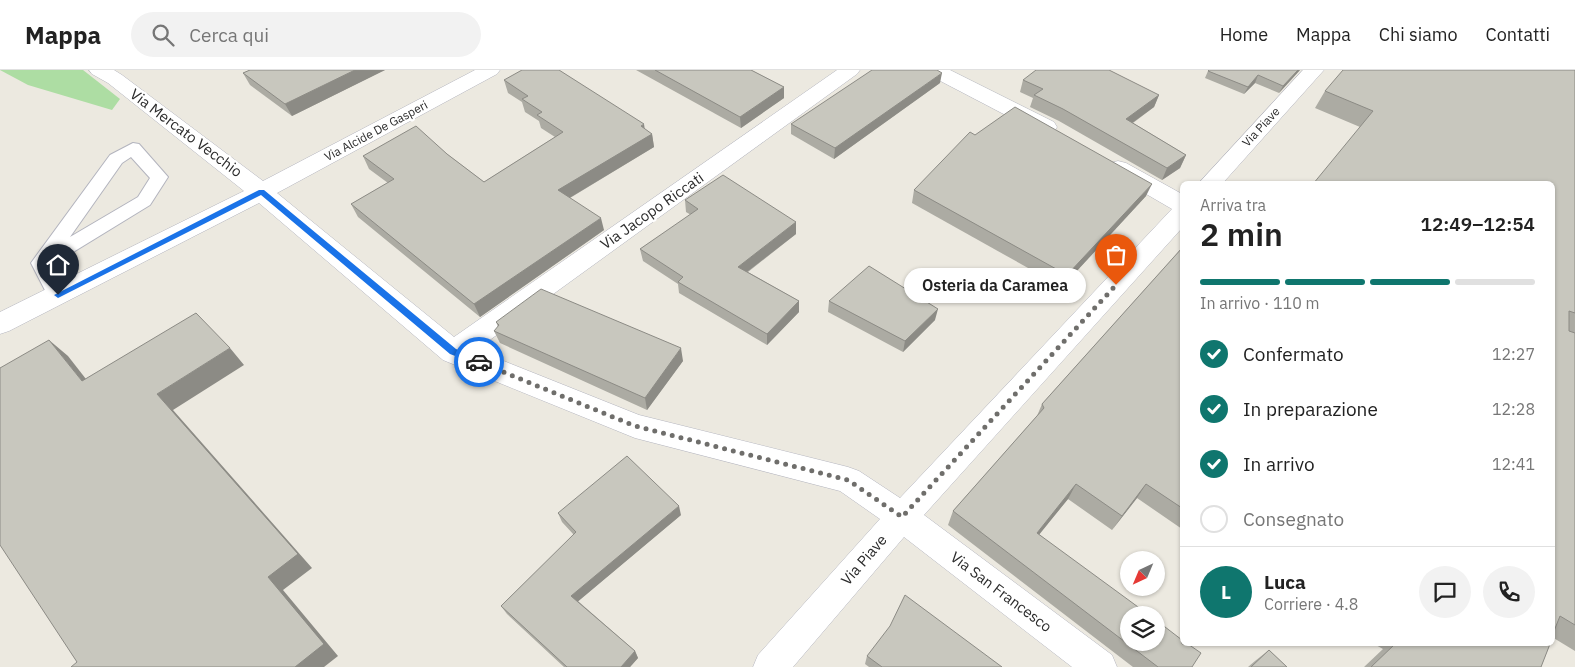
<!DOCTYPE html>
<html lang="it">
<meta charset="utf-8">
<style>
:root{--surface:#fff;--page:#f2f2f2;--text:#222;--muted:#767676;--line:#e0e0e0;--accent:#0f766e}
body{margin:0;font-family:"IBM Plex Sans",sans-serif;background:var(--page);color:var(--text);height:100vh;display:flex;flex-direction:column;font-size:19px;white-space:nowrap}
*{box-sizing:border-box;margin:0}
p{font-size:16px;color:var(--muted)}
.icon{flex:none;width:28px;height:28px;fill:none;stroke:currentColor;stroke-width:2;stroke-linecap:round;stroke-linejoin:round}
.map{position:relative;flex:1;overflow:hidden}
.sheet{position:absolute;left:1180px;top:111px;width:375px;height:465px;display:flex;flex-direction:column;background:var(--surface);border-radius:8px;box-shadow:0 1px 4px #0004}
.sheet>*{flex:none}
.needle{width:32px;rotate:224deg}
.fabs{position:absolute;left:1120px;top:481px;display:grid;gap:10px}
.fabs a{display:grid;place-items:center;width:45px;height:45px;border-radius:50%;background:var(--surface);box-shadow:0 1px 4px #0004;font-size:25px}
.pin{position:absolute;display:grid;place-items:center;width:42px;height:42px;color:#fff;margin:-51px -21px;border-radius:50% 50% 50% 0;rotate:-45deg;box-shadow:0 0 5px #0007}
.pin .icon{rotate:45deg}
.courier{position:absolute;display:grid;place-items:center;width:50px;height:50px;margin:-25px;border:4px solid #1a73e8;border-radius:50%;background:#fff;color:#222;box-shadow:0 1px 6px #0007}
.bubble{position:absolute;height:35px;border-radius:18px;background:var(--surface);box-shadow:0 1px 4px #0004;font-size:16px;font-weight:600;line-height:35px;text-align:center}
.overview em{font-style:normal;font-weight:600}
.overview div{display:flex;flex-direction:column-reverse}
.overview{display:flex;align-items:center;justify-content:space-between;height:85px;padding:0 20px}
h1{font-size:32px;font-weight:600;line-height:38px}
.bar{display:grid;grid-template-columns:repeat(4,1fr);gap:8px 5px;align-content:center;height:60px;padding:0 20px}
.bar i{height:6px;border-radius:4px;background:var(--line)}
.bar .on{background:var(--accent)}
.bar p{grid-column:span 4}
.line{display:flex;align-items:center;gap:12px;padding:0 20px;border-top:1px solid var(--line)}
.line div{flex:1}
.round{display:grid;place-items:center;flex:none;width:52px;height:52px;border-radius:26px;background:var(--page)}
ol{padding:0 20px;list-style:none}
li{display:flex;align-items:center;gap:15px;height:55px}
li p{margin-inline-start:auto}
li .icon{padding:5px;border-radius:50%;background:var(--accent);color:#fff;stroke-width:4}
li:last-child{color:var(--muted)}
li i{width:28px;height:28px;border:2px solid var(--line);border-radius:50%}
header{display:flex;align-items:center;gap:30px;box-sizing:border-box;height:70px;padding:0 25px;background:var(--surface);border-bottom:1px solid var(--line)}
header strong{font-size:24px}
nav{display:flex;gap:28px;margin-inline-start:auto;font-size:18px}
.search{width:350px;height:45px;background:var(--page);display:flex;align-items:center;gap:12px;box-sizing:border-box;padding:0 18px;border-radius:28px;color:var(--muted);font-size:19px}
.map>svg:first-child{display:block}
.green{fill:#addda3}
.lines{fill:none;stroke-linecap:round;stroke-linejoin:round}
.lane-casing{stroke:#b3b4be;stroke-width:2}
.street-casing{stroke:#b3b4be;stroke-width:1}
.lane{fill:#fff;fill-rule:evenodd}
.street{fill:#fff;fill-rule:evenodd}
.wall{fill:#acaba3}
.shaded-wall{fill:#8c8b85}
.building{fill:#c8c7be;stroke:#8c8b85}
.route{fill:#1a73e8}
.done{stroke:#6f6e6b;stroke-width:5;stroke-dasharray:0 9}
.labels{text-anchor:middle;stroke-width:4.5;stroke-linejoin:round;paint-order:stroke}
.far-street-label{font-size:12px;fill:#2c2c2c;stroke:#fff}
.street-label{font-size:15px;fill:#2c2c2c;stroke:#fff}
</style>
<header>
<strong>Mappa</strong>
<div class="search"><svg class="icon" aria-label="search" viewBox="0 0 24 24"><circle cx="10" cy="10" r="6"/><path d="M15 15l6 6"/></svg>Cerca qui</div>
<nav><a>Home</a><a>Mappa</a><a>Chi siamo</a><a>Contatti</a></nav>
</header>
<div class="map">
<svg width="1575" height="597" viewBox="0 0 1575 597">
<rect width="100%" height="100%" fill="#ece9e0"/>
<!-- green -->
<polygon class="green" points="0,0 83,0 120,29 112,40 28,15"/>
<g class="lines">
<defs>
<path id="lane" d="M 133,73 L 139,74 L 168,107 L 150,135 L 52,195 L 67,225 L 64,230 L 57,232 L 50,230 L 31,193 L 110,85 ZM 131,87 L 150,108 L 138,127 L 70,167 L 122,93 Z"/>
<g id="street">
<polygon points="89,0 114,0 122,5 263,111 475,0 500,0 497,4 277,123 454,267 837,0 860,0 857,4 476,280 639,345 848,397 859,401 900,428 1172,139 1110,103 1107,98 1110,93 1118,91 1126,93 1182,124 1182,158 924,445 1112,585 1117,597 1072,597 904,467 793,597 753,597 758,585 880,449 840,421 635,368 443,290 259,133 9,261 0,264 0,242 244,121 108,13 92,4"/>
<polygon points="924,0 950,0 1054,52 1057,57 1054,62 1046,64 1038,62 927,4"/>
<polygon points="1303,0 1324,0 1222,114 1198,114"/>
</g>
</defs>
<!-- lane casing -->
<use href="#lane" class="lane-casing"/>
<!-- street casing -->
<use href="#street" class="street-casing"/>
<!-- lane -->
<use href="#lane" class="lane"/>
<!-- street -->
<use href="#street" class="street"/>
</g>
<!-- wall -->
<g class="wall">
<polygon points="250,0 385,0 292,46 250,15 243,3"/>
<polygon points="636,0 751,0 784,17 784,28 741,58"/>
<polygon points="1300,0 1279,23 1255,13 1244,24 1205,8 1208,1"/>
<polygon points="1575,0 1575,581 1552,567 1360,57 1315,38 1325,21"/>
<polygon points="504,10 645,59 652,64 654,77 570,128 604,160 480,247 358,147 351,134 388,113 369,99 363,86 447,84 484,112 555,67 541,58 539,51 525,42 522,32 508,23"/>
<polygon points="1023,10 1159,25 1154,37 1133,53 1186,85 1180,98 1162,110 1059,51 1030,37 1033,28 1020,22"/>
<polygon points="940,13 834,89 791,64 791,54"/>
<polygon points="914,120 1146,126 1062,217 912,133"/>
<polygon points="685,130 796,152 796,164 748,202 799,231 799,242 767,275 679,223 678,214 643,191 640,179 691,145 686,142"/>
<polygon points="1182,178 1182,459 1137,428 1112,460 1068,429 1039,464 1192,597 1133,597 948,455 953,441 1037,346 1042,334"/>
<polygon points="829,231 935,250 903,282 828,242"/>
<polygon points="496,252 683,291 647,340 500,273 494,261 498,257"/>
<polygon points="558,443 681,445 578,531 635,581 638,588 630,597 564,597 507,544 501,536 574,465 562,452"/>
<polygon points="1374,574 1550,574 1541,597 1364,597 1383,579"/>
<polygon points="1269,580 1287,597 1248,597 1255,591"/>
<polygon points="867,586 1002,597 869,597 865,594"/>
</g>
<!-- shaded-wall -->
<g class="shaded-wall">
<polygon points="355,0 385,0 292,46 285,34"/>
<polygon points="1298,0 1300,0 1279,23 1283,16"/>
<polygon points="942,3 940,13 834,89 835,78"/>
<polygon points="1258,5 1255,13 1244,24 1248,17"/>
<polygon points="784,17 784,28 741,58 740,47"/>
<polygon points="1159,25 1154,37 1121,61 1126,49"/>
<polygon points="644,54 646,67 652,64 654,77 561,133 558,120"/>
<polygon points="1186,85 1180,98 1162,110 1167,98"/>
<polygon points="1152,114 1146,126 1062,217 1067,205"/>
<polygon points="601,148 604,160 480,247 474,234"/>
<polygon points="796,152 796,164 739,208 738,197"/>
<polygon points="799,231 799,242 767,275 767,264"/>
<polygon points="938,239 935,250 903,282 905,271"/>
<polygon points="49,270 68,286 100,327 82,311"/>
<polygon points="230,278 244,295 173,340 312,498 283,520 338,586 324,597 295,597 268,507 157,324"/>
<polygon points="681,278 683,291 647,340 645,328"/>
<polygon points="1076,414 1068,429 1030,476 1037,463"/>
<polygon points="1146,414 1137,428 1112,460 1122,446"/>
<polygon points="679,436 681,445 575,534 571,526"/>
<polygon points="635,581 638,588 630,597 621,597"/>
</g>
<!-- building -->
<g class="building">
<polygon points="250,0 355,0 285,34 243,3"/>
<polygon points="522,0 559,0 644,54 641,56 652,64 558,120 601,148 474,234 351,134 394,109 363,86 416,56 447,84 484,112 563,62 537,45 542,42 522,29 528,26 504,10"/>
<polygon points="655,0 751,0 784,17 740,47"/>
<polygon points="872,0 937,0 942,3 835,78 791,54"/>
<polygon points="1036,0 1109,0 1159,25 1126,49 1186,85 1167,98 1063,39 1034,25 1043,19 1023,10"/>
<polygon points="1209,0 1298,0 1283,16 1258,5 1248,17 1208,1"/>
<polygon points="1343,0 1575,0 1575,243 1569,241 1569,261 1575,263 1575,555 1560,546 1552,566 1552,114 1313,114 1373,41 1325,21"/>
<polygon points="1015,37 1152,114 1067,205 914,120 970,62 975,65"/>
<polygon points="723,105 796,152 738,197 799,231 767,264 678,212 683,207 640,179 698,139 685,130"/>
<polygon points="1182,178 1182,438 1146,414 1122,446 1076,414 1037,463 1149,545 1129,545 1129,572 1156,572 1156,550 1182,570 1182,574 1188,574 1201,583 1192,597 1158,597 953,441 1044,338 1042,334"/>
<polygon points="869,196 938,239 905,271 829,231"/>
<polygon points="541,219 681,278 645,328 494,261 499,255 496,252"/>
<polygon points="196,243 230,278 157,324 298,484 268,507 324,574 295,597 71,597 77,592 0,475 0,298 49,270 82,311"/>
<polygon points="627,386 679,436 571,526 635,581 621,597 567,597 501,536 576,462 558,443"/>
<polygon points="905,525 1002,597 882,597 867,586 890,556"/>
<polygon points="1395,574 1550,574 1541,597 1371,597"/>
<polygon points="1269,580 1287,597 1251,597"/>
</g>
<!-- route -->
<polygon class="route" points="259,120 264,120 456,279 482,290 482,294 476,294 450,284 261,125 60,227 58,228 54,225"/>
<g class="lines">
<!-- done -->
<polyline class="done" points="479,292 635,356 848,410 902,447 1116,215"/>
</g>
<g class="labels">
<!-- far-street labels -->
<g class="far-street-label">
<text transform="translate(1261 57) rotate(-47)" y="4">Via Piave</text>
<text transform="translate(376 61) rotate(-28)" y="4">Via Alcide De Gasperi</text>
</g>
<!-- street labels -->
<g class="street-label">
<text transform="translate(186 63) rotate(37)" y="5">Via Mercato Vecchio</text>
<text transform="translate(652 141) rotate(-35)" y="5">Via Jacopo Riccati</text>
<text transform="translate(864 490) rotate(-49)" y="5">Via Piave</text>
<text transform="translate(1001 522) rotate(37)" y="5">Via San Francesco</text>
</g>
</g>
</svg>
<div class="fabs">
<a><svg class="needle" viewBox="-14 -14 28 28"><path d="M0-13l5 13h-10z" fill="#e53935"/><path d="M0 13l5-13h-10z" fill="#767676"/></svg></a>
<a><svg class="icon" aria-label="layers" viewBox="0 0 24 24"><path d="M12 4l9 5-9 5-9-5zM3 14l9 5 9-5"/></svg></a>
</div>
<div class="pin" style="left:1116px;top:215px;background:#ea580c"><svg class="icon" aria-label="bag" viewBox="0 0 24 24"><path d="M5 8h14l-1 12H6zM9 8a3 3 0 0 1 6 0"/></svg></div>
<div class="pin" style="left:58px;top:225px;background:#1f2937"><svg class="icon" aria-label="home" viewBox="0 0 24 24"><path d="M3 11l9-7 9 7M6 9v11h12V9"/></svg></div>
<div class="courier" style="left:479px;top:292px"><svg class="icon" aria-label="car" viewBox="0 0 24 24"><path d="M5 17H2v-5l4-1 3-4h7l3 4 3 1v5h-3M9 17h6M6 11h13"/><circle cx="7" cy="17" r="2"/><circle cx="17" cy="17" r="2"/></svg></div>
<div class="bubble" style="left:904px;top:198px;width:182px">Osteria da Caramea</div>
<section class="sheet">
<div class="overview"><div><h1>2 min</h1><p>Arriva tra</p></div><em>12:49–12:54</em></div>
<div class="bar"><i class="on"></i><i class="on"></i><i class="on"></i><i></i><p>In arrivo · 110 m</p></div>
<ol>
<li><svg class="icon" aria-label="check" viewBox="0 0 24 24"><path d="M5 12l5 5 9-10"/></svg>Confermato<p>12:27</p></li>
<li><svg class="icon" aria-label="check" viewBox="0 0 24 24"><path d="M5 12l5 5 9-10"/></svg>In preparazione<p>12:28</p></li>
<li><svg class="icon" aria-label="check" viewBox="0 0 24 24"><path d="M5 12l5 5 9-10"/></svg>In arrivo<p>12:41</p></li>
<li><i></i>Consegnato</li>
</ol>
<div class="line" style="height:90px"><b class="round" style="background:var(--accent);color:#fff">L</b><div><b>Luca</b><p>Corriere · 4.8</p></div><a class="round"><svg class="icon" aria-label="chat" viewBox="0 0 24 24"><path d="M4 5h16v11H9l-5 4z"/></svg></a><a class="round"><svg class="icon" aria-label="phone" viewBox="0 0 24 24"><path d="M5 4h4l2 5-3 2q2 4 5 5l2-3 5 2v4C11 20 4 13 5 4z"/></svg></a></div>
</section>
</div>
